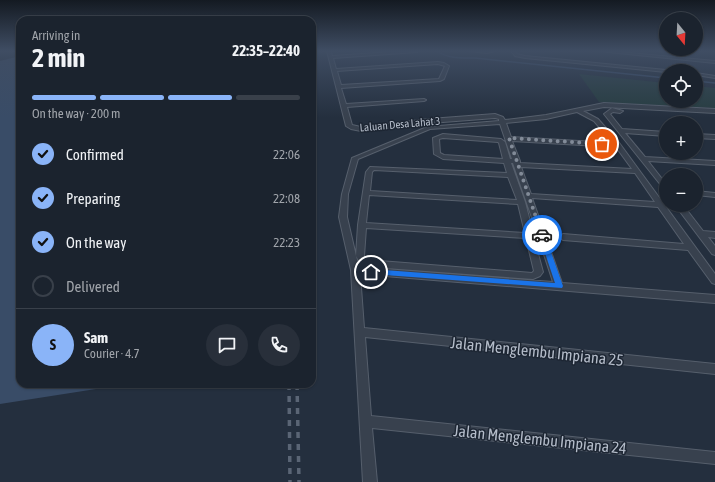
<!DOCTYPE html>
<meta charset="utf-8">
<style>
:root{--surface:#1b232e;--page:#282f3a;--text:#f1f3f6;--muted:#a0a4aa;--line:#39404a;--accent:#8ab4f8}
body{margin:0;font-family:"Asap Condensed",sans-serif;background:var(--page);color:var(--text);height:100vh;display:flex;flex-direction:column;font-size:15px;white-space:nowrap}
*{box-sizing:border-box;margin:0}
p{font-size:13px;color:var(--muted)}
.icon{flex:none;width:22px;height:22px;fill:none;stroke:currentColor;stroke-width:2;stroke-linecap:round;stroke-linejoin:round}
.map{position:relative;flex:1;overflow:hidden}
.sheet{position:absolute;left:16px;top:16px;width:300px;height:372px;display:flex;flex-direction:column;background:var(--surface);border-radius:12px;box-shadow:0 1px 3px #0004,0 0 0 1px var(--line)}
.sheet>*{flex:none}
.needle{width:26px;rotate:162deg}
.tools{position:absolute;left:659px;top:12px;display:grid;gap:8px}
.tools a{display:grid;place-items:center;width:44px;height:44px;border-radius:50%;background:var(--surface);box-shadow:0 1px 3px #0004,0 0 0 1px var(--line);font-size:20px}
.pin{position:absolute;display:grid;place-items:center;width:34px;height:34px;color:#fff;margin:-17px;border:2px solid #fff;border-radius:50%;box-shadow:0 1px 4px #0007}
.courier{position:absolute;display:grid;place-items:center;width:40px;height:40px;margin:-20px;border:3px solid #1a73e8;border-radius:50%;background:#fff;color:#222;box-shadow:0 1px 5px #0007}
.summary em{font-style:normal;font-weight:700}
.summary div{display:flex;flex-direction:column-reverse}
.summary{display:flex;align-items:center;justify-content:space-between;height:68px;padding:0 16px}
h1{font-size:26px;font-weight:700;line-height:30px}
.bar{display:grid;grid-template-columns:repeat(4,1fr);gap:6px 4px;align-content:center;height:48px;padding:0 16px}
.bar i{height:5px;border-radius:3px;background:var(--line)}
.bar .active{background:var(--accent)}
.bar p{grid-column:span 4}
.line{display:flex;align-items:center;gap:10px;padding:0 16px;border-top:1px solid var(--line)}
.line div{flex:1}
.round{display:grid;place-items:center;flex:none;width:42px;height:42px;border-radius:21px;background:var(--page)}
ol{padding:0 16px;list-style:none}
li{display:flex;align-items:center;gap:12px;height:44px}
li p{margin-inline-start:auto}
li .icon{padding:4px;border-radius:50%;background:var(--accent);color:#111;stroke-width:4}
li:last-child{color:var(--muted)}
li i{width:22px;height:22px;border:2px solid var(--line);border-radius:50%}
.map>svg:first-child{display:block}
.green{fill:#263c3f}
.water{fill:#394c67}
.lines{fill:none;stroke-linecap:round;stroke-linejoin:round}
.stream{stroke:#394c67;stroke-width:1.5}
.minor-casing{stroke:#565f6c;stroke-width:2}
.minor{fill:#38414e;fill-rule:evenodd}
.rail{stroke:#5a6575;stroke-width:3.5;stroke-dasharray:6 6;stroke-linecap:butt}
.route{fill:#1a73e8}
.done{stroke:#828b98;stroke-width:4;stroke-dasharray:0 7.2}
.labels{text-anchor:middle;stroke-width:3;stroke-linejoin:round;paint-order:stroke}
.far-street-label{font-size:11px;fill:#b4bcc9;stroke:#1d2633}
.near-street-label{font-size:16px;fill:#b4bcc9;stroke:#1d2633}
</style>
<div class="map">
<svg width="715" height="482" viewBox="0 0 715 482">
<rect width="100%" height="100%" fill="#242f3e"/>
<!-- green -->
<polygon class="green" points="579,74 666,83 666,101 696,101 696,86 715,88 715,108 599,102"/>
<!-- water -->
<polygon class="water" points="20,56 20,384 128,384 0,404 0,61"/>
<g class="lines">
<!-- stream -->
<g class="stream">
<path d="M 437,51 C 449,59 461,58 475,58 L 666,78"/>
<polyline points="696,81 715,83"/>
</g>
<defs>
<g id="minor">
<path d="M 327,51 L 331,51 L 332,56 L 405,51 L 419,51 L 417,52 L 333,58 L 336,69 L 438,62 L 444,63 L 449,66 L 444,79 L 440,81 L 341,88 L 346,104 L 424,99 L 426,100 L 424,101 L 347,107 L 352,125 L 361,127 L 430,119 L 495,114 L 503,117 L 505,120 L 546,115 L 604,103 L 715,109 L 715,113 L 604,107 L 583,111 L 598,119 L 620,144 L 715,274 L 715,284 L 712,283 L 688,250 L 563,240 L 559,237 L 563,234 L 684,244 L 658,207 L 532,198 L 562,283 L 715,295 L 715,303 L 360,274 L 364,328 L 715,364 L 715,374 L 365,337 L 371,416 L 715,452 L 715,464 L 372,428 L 377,482 L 363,482 L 351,270 L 339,217 L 342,194 L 352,158 L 427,127 L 499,121 L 499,119 L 495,118 L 430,123 L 361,131 L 351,129 L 346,126 ZM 438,64 L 445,66 L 439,79 L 341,85 L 337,71 ZM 577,112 L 594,121 L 613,143 L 511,137 L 506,123 L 546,119 ZM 500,124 L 512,159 L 510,159 L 505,142 L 501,139 L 443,134 L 433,138 L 434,154 L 443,159 L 504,163 L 507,173 L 370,167 L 366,172 L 358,225 L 356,256 L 347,217 L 348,194 L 358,159 L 430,129 ZM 443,138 L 498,142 L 499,143 L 503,159 L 444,155 L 440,153 L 439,139 ZM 512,141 L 616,147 L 632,169 L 520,163 L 520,161 ZM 511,163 L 513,163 L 538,235 L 533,233 L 525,202 ZM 521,167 L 635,173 L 655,202 L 531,194 ZM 374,170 L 508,177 L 517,200 L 370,191 L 372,172 ZM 369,195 L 518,204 L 525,233 L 366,223 ZM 366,228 L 526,238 L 534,271 L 532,273 L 367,260 L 364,256 ZM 538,236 L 553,282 L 359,267 L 356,256 L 361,264 L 372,267 L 533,279 L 540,276 L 543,272 L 534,239 Z"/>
<polygon points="469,51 495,51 487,53"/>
<polygon points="511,51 515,51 517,54 525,56 666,70 668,71 666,71 666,72 525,58 515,56"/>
<polygon points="599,51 609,51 715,61 715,63"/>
<polygon points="696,73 715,76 715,78 696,75"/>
<polygon points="612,108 623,111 620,113 613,112 610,114 622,129 666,132 666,136 625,133 645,157 715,161 715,165 648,161 666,184 666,190 664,189 604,114"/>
<polygon points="696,134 715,135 715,139 696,138"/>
<polygon points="696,191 715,193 715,197 696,195"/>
<polygon points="675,205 683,205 703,231 715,232 715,238 708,237 715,246 715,255 712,254"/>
</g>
</defs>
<!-- minor casing -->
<use href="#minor" class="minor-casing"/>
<!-- minor -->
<use href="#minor" class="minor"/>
<!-- rail -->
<g class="rail">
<polyline points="289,384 290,482"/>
<polyline points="297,384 299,482"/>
</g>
</g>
<!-- sky -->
<linearGradient id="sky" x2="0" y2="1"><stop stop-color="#141a22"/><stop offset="0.43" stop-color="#3f4d63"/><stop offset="1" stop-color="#3f4d63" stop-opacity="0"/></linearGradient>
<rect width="715" height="118" fill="url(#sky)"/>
<!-- route -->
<polygon class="route" points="540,233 542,233 545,235 563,286 562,288 371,274 367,272 371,269 555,283 539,235"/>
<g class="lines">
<!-- done -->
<polyline class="done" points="542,235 509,138 602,144"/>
</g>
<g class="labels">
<!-- far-street labels -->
<g class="far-street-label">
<text transform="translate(400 124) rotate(-5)" y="4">Laluan Desa Lahat 3</text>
</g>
<!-- near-street labels -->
<g class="near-street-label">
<text transform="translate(537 351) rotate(6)" y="6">Jalan Menglembu Impiana 25</text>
<text transform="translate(540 439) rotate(6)" y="6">Jalan Menglembu Impiana 24</text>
</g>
</g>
</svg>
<div class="tools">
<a><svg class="needle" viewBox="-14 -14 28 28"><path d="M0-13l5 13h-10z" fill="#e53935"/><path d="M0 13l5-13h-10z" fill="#a0a4aa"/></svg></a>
<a><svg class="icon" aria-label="locate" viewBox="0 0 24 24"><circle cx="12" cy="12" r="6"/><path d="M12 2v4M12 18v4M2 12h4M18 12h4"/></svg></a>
<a>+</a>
<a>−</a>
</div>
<div class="pin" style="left:602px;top:144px;background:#ea580c"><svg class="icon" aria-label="bag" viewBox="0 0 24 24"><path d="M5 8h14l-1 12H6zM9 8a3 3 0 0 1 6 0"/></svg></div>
<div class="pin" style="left:371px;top:272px;background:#1f2937"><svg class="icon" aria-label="home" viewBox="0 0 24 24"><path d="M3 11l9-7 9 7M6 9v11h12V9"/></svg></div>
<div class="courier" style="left:542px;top:235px"><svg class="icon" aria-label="car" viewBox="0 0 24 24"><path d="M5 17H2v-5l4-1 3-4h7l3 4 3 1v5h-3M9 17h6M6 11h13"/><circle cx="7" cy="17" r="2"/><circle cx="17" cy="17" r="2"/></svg></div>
<section class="sheet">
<div class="summary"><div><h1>2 min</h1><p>Arriving in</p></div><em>22:35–22:40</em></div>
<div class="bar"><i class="active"></i><i class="active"></i><i class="active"></i><i></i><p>On the way · 200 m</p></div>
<ol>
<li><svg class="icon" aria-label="check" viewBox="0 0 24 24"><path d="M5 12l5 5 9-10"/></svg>Confirmed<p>22:06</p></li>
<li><svg class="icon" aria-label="check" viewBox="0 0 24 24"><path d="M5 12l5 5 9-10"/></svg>Preparing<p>22:08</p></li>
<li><svg class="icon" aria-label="check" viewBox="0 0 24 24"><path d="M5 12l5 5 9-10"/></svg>On the way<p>22:23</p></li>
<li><i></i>Delivered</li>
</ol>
<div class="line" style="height:72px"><b class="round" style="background:var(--accent);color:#111">S</b><div><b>Sam</b><p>Courier · 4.7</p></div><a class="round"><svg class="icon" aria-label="chat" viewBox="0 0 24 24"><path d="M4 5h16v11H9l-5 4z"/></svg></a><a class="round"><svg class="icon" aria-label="phone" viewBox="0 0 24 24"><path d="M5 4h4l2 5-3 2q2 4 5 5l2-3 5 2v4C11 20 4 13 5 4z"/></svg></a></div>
</section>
</div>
